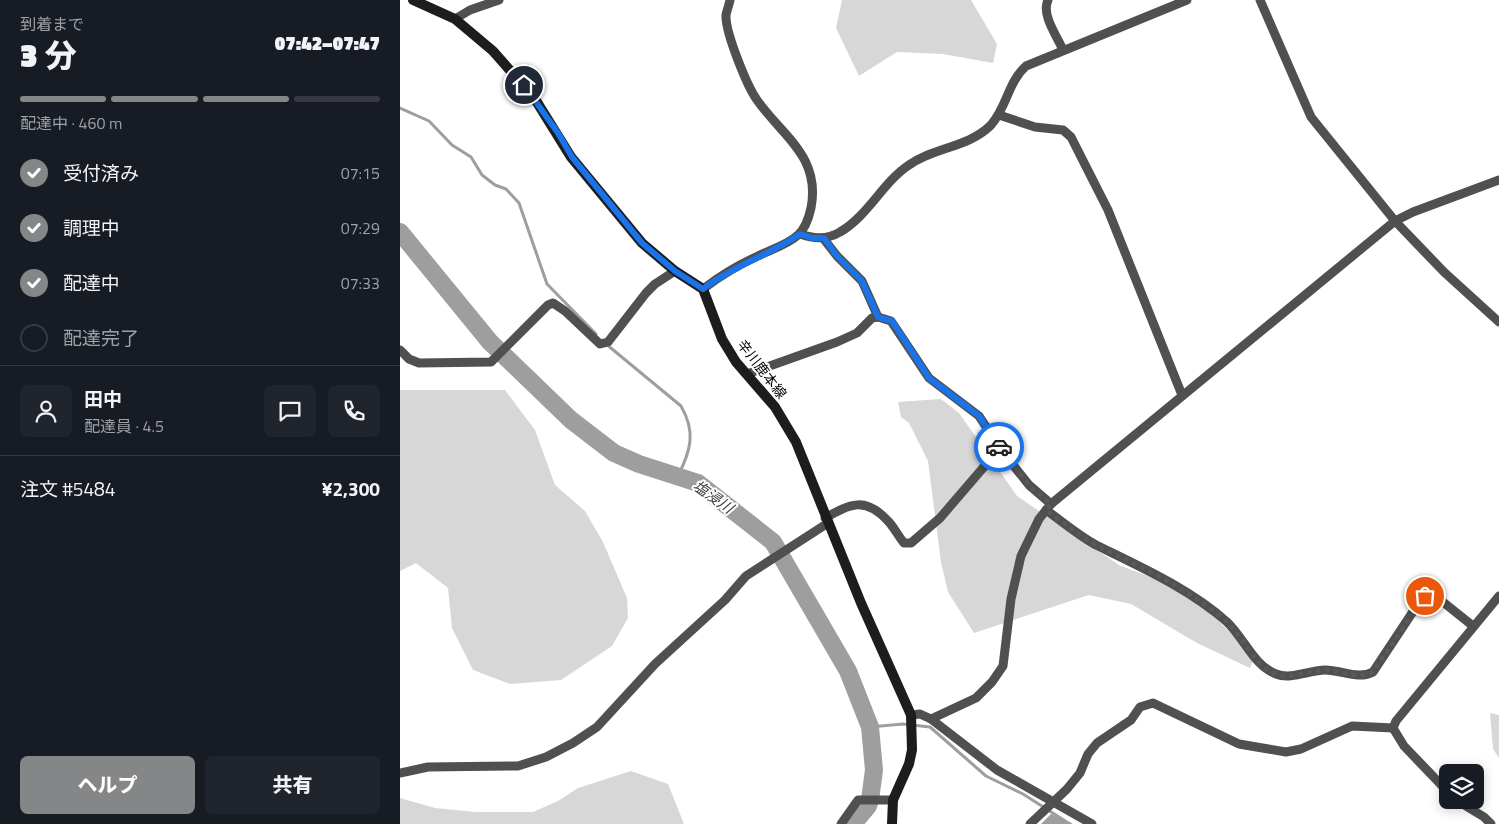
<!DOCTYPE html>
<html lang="ja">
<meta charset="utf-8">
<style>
:root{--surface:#171b24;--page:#20242c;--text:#f1f3f6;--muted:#9ea1a6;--line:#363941;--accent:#858687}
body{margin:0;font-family:"Titillium Web","Noto Sans JP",sans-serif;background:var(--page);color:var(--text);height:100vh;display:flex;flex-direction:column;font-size:19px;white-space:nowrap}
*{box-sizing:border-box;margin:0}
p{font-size:16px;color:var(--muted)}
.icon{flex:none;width:28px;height:28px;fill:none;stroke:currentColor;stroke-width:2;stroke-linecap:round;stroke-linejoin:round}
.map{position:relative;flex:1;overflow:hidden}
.sheet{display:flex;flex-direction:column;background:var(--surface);width:400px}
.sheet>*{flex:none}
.buttons{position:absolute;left:1039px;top:764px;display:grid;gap:10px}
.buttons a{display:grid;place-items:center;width:45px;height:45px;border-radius:8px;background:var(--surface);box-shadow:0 2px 12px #0003;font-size:25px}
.pin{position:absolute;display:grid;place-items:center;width:42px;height:42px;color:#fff;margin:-21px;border:2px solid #fff;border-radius:50%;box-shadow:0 1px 5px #0007}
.courier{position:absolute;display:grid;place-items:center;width:50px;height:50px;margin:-25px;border:4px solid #1a73e8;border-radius:50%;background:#fff;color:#222;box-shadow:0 1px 6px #0007}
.summary em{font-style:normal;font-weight:800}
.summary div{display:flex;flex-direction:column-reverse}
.summary{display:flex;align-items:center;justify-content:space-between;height:85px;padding:0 20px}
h1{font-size:32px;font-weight:800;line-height:38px}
.bar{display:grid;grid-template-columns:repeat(4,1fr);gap:8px 5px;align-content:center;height:60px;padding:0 20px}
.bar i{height:6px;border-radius:4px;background:var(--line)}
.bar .selected{background:var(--accent)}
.bar p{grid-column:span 4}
.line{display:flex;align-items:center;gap:12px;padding:0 20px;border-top:1px solid var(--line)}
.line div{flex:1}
.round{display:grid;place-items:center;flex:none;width:52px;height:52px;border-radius:8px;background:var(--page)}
ol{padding:0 20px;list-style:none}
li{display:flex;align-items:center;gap:15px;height:55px}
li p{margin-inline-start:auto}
li .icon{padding:5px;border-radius:50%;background:var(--accent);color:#fff;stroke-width:4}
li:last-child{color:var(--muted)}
li i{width:28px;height:28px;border:2px solid var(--line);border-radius:50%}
.primary-button{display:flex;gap:10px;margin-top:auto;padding:10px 20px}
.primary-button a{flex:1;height:58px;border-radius:8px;background:var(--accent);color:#fff;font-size:20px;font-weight:800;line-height:58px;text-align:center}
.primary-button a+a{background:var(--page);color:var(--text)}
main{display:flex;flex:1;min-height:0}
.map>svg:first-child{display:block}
.green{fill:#d7d7d7}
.water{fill:#9e9e9e}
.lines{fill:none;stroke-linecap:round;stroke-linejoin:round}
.stream{stroke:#9e9e9e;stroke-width:3}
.river{stroke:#9e9e9e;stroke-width:18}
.minor{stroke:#505050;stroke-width:9}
.secondary{stroke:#1d1d1d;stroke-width:10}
.done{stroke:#595959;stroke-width:5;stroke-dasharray:0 9}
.route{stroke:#1a73e8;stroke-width:6}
.labels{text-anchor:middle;stroke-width:4;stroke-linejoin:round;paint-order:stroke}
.street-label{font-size:14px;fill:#000;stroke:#fff}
.water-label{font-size:15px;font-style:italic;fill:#3f3f3f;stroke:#fff}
</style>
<main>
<section class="sheet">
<div class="summary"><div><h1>3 分</h1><p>到着まで</p></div><em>07:42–07:47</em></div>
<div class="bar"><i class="selected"></i><i class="selected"></i><i class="selected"></i><i></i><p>配達中 · 460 m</p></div>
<ol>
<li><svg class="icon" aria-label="check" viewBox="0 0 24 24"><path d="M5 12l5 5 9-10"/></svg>受付済み<p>07:15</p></li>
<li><svg class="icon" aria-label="check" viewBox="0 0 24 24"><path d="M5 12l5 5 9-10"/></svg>調理中<p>07:29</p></li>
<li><svg class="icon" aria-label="check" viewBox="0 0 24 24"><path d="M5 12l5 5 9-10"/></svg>配達中<p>07:33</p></li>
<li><i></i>配達完了</li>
</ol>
<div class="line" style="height:90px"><a class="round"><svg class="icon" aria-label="person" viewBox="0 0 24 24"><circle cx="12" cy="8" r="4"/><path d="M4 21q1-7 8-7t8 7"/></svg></a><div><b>田中</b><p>配達員 · 4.5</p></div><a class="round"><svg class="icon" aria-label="chat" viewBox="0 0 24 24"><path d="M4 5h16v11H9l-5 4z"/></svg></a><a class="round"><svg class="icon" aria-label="phone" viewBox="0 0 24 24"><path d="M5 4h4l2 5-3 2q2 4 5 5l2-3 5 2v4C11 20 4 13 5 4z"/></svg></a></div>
<div class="line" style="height:65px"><div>注文 #5484</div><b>¥2,300</b></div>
<div class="primary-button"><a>ヘルプ</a><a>共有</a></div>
</section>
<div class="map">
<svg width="1099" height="824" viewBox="0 0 1099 824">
<rect width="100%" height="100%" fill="#fff"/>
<!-- green -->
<g class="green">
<polygon points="442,0 571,0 597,44 593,63 543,54 497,52 459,76 436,28"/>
<polygon points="0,390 105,390 135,430 155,485 185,511 203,542 227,598 228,618 212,646 161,680 110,684 73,670 52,628 48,588 16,563 0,571"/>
<polygon points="541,399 559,413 617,496 719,565 763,582 803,607 855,655 850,668 797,643 731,604 689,595 574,633 548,592 541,562 528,461 509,423 501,417 498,402"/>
<polygon points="1090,713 1099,715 1099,758 1093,749"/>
<polygon points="231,771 268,784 284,824 0,824 0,798 35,808 75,812 133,812 158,801 178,788"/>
</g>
<!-- water -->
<polygon class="water" points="651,814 673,824 641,824"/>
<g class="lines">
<!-- stream -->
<g class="stream">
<polyline points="0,108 29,121 52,145 71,157 82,175 95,185 106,189 119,203 147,284 196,334"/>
<path d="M 206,344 L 281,406 C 296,432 291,450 278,476"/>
<polyline points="470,727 503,724 530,727 586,776 623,794 670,824"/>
</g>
<!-- river -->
<polyline class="river" points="0,232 90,342 171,420 214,453 239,464 298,483 373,542 448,671 470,727 474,770 470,800 468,806 453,824"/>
<!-- minor -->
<g class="minor">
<path d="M 648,0 C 641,15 657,36 663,50"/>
<polyline points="860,0 911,117 995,221 1044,272 1099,322"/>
<polyline points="55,19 70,10 99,0"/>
<polyline points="599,115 635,127 663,130 671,137 708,210 782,395"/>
<path d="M 400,234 C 414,239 427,240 440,232 C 468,216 483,182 509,165 C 534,147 568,148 591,125 C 607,107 608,82 626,66 L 787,0"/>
<path d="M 303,289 C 320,276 338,265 358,256 C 372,249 387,245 398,235 C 406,228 409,217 411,208 C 421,156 382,136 357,100 C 347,86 325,32 326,15 C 327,10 329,5 330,0"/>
<polyline points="478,317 491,321 529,378 579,416 602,451 629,485 651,504"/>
<polyline points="0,350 9,359 19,363 91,362 148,305 153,303 165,311 200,344 208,342 246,293 255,284 275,271"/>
<polyline points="347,374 437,342 457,333 472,318 478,317 462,281 437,256 423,238"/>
<path d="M 646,510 C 663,522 678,535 696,545 C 741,567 790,589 827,622 C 844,638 854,666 876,674 C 891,680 910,670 925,670 C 942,670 958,680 973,672 L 1020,601 L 1029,595 L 1038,598 L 1073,626"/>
<path d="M 425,518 C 450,504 465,496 488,521 C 494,527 498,536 504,543 L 511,543 L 540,518 L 595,454 L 602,451"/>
<polyline points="511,715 520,714 531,719 597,770 692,824"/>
<polyline points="531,719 576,698 592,682 603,666 611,599 621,556 639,519 651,504 995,221 1013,212 1099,180"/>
<polyline points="0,773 28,767 118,766 146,757 173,743 197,727 255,664 325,600 346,576 428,523"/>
<polyline points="1048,792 1004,746 993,728 996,721 1099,596"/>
<polyline points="1056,800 1084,817 1091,824"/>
<polyline points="441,824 458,800 493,800"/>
<polyline points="630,824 667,789 680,773 688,754 697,743 731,720 740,707 753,703 839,744 886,752 901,749 952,726 993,728"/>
</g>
<!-- secondary -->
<polyline class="secondary" points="13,0 55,19 93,51 135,99 171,157 242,243 275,271 303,289 322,339 336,362 375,407 396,442 461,603 511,715 512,750 509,764 493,800 492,824"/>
</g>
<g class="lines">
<!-- done -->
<path class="done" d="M 599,447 L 629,485 L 651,504 L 646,510 C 663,522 678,535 696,545 C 741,567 790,589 827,622 C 844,638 854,666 876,674 C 891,680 910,670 925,670 C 942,670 957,680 973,672 L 1025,596"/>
<!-- route -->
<path class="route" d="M 124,85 L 158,133 L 172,157 L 242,243 L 275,271 L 303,289 C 333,266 369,255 400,234 L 412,238 L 424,238 L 437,256 L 462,281 L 478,317 L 492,321 L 529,378 L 579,416 L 599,447"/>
</g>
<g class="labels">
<!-- street labels -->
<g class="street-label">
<text transform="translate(362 369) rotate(52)" y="5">辛川鹿本線</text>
</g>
<!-- water labels -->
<g class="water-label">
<text transform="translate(313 497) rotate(35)" y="5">塩浸川</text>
</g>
</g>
</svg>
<div class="buttons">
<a><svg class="icon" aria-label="layers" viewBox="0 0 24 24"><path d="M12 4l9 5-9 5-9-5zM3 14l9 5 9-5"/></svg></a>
</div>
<div class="pin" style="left:1025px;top:596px;background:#ea580c"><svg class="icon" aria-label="bag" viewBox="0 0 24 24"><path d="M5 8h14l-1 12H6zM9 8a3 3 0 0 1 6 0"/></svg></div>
<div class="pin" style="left:124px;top:85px;background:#1f2937"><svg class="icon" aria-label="home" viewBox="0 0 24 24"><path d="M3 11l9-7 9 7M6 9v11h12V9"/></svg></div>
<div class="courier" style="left:599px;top:447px"><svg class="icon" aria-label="car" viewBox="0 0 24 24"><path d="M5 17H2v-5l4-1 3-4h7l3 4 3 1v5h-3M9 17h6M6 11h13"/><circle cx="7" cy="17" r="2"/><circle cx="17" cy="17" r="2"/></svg></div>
</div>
</main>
